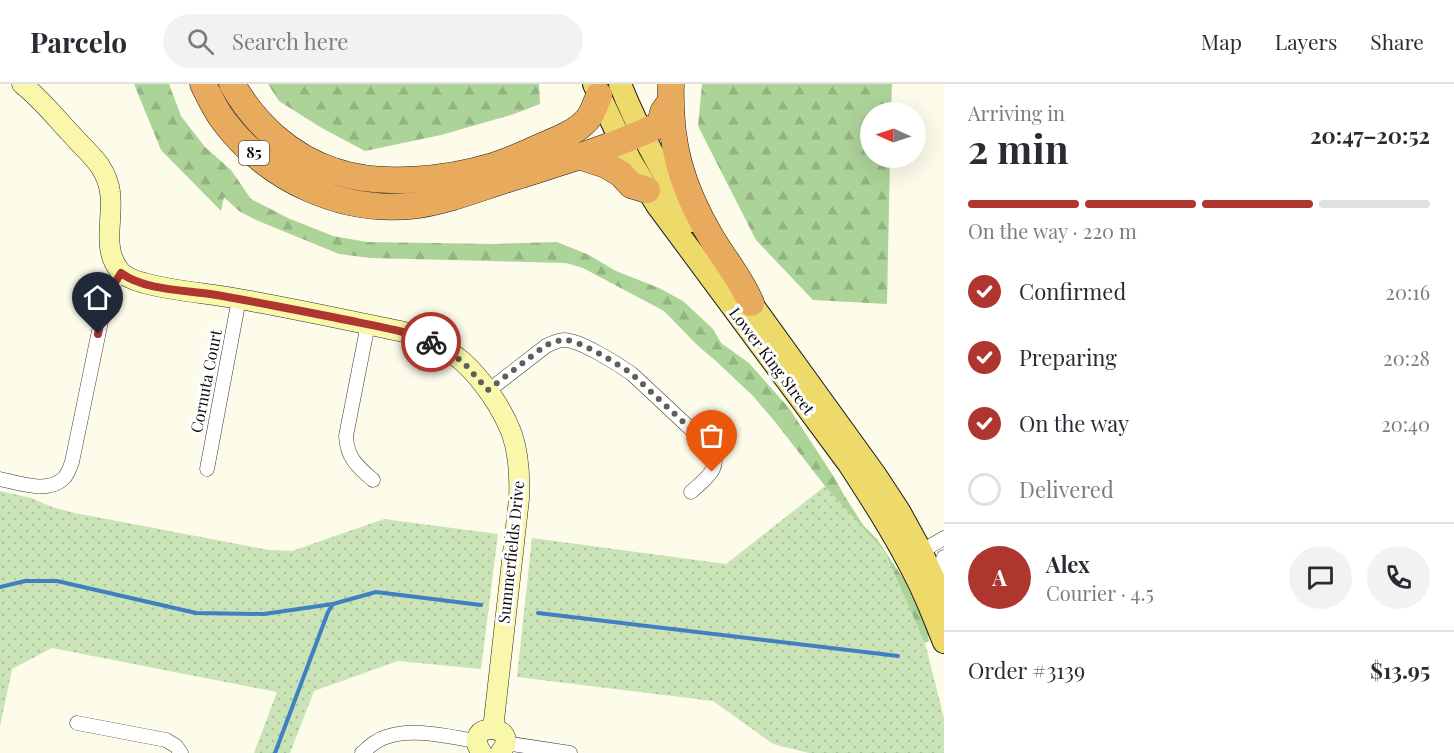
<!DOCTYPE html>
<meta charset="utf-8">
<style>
:root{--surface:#fff;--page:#f2f2f3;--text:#2b2b33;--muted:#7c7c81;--line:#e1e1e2;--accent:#ae362f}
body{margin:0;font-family:"Playfair Display",serif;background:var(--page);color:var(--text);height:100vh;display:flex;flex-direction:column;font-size:22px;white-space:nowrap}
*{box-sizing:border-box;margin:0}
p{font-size:20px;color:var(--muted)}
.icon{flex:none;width:33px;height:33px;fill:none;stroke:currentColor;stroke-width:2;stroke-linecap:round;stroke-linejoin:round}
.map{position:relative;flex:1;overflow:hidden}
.side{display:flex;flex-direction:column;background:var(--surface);width:510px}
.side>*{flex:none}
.needle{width:39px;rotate:273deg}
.tools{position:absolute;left:860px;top:18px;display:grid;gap:12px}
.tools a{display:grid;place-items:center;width:66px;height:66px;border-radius:50%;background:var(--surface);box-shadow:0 6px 24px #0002;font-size:30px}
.pin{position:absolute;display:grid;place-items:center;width:51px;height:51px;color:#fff;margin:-62px -26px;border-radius:50% 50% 50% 0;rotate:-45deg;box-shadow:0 0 6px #0007}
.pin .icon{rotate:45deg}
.courier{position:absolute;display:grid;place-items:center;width:60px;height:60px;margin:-30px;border:4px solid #ae362f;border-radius:50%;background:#fff;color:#222;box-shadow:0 2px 8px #0007}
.headline em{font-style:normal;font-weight:700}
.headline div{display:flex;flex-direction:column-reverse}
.headline{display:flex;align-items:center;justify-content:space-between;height:102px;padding:0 24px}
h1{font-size:39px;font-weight:700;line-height:45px}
.bar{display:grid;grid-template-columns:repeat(4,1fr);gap:9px 6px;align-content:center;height:72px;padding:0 24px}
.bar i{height:8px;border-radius:4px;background:var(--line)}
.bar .on{background:var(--accent)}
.bar p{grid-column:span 4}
.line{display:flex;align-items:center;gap:15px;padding:0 24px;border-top:2px solid var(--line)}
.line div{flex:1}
.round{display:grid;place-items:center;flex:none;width:63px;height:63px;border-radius:32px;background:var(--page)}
ol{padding:0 24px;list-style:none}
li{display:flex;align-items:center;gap:18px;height:66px}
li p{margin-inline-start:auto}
li .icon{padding:6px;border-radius:50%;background:var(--accent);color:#fff;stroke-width:4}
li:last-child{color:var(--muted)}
li i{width:33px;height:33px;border:3px solid var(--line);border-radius:50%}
header{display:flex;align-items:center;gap:36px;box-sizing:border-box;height:84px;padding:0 30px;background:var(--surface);border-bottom:2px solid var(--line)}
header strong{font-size:28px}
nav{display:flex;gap:33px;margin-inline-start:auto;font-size:21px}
.search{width:420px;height:54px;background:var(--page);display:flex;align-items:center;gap:15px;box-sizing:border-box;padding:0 21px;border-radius:33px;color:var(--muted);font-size:22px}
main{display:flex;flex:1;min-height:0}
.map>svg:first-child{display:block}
.forest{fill:url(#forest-firs)}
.park{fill:url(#park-dots)}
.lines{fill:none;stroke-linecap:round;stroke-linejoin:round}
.stream{stroke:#4080c1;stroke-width:4}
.street-casing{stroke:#3d3d3d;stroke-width:15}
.secondary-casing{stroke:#2c2c2c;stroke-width:21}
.primary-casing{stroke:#1b1b1b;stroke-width:24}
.highway-casing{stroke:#1b1b1b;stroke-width:27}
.street{stroke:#fff;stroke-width:14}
.secondary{stroke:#f8f7aa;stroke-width:20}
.primary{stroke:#edda6a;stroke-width:22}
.highway{stroke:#e8ab5d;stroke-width:26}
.done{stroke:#5f5e58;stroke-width:6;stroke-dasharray:0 10.8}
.route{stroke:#ae362f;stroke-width:8}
.labels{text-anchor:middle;stroke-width:6;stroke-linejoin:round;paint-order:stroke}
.shield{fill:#fff;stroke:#545454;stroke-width:1.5}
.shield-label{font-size:15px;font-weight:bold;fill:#0a0a0a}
.street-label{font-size:16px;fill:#0a0a0a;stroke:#fff}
</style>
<header>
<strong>Parcelo</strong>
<div class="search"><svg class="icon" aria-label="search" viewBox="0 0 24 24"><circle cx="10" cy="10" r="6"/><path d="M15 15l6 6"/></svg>Search here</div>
<nav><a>Map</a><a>Layers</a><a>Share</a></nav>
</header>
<main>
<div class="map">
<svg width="944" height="669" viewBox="0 0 944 669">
<defs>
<pattern id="forest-firs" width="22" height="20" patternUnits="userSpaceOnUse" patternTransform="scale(1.5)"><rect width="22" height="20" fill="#acd398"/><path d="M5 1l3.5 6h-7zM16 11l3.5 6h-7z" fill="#93b482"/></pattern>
<pattern id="park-dots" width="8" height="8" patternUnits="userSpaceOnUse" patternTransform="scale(1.5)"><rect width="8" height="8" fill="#cae4b7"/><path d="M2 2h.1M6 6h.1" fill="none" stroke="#acc29c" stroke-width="1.8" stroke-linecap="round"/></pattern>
</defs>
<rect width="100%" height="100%" fill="#fdfbea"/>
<!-- forest -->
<g class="forest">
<polygon points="134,0 169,0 181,32 205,63 231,86 251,115 288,134 333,152 367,158 495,160 557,158 589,171 616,187 659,204 683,217 713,245 721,259 749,279 789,324 834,393 844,411 863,441 877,455 904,496 927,543 929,557 920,561 825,402 776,339 753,312 716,277 697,261 664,227 583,184 566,179 370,174 339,170 256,136 239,127 224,113 221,127 161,66"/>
<polygon points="268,0 539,0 540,20 514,30 441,51 365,67 320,43 279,17"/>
<polygon points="702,0 892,0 891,28 870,28 870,74 890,74 887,220 813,216 756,156 698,42"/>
</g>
<!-- park -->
<g class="park">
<polygon points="825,402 885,468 925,559 944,634 944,669 809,669 773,660 713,617 517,593 532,454 726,480"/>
<polygon points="0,407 31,414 52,423 75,429 269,466 292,467 384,435 498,450 481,585 398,577 314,607 290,669 254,669 277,608 52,564 12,585 0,643"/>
</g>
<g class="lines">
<!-- stream -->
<g class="stream">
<polyline points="0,503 25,497 57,497 196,529 264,530 333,520 376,508 481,521"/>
<polyline points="538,529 898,572"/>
<polyline points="275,669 328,528 333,520"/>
</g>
<defs>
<g id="street">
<path d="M 368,240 L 346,352 C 347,374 357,382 373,396"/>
<path d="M 488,307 L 546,262 C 552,259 558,256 564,256 C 580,256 618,280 632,290 L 709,362 C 725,383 705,395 691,408"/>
<polyline points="207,385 239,215"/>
<path d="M 0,395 C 19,399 48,410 64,394 C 68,390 70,383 72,378 L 106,213 L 121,189"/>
<path d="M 921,475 C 923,464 935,460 944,454"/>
<polyline points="935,495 944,473"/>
<polyline points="77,639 166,656 176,662 181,669"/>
<polyline points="505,659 570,669"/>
<path d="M 362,669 C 370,662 376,656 386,653 C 412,643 450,653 477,657"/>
</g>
<g id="secondary">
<path d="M 22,0 C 41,15 56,34 73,52 C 82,62 92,71 100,82 C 105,90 109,99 110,108 C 114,133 101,165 120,187 C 126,194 136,197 144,199 C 173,207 204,209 234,214 C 291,224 347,236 404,248 C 424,255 445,263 462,277 C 483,296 502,324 512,350 C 519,371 520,393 519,415 L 493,645"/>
<path d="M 482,669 C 458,637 525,638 500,669"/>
</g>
<g id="primary">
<path d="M 594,0 L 630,76 L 657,121 L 849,380 C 873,417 897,454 916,493 C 927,514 935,536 944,558"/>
<path d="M 620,0 C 639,48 665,94 692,137"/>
<polyline points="739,207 751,219 876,392 899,427 922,469 944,518"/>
</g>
<g id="highway">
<path d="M 203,0 C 209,12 215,25 223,36 C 268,96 343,131 418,121 C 449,117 487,101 518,92 C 565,77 610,64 655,43 L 660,40 L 663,28 L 670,18"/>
<path d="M 232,0 C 255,40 290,73 334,87 C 380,103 447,96 493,82 C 510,76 527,69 544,61 C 559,55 576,48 587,36 C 593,29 596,19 599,11"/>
<path d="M 671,0 C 669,59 681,102 711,153 C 724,175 741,195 751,219"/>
<polyline points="581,73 606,81 621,90 631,101 647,106"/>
</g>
</defs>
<!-- street casing -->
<use href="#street" class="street-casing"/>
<!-- secondary casing -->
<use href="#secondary" class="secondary-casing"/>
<!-- primary casing -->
<use href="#primary" class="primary-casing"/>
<!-- highway casing -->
<use href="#highway" class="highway-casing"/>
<!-- street -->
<use href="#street" class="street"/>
<!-- secondary -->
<use href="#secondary" class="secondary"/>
<!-- primary -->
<use href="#primary" class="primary"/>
<!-- highway -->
<use href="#highway" class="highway"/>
</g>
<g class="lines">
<!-- done -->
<path class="done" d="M 431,258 L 462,277 L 488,306 L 546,261 C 552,259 558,256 564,256 C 580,256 618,280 632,290 L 709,362 C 716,371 716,377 712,388"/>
<!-- route -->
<path class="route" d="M 98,250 L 106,213 L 121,189 C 144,206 183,206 210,210 C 253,217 295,226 337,234 C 369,241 402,245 431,258"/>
</g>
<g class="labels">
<!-- shield labels -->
<rect class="shield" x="239" y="57" width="30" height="24" rx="4.5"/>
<g class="shield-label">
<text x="254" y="74">85</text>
</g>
<!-- street labels -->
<g class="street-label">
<text transform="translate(772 277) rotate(53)" y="6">Lower King Street</text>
<text transform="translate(206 297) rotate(-79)" y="6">Cornuta Court</text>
<text transform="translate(511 468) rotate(-84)" y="6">Summerfields Drive</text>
</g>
</g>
</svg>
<div class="tools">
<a><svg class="needle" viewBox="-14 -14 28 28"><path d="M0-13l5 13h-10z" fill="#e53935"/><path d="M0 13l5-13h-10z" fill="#7c7c81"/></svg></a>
</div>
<div class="pin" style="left:712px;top:388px;background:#ea580c"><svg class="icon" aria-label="bag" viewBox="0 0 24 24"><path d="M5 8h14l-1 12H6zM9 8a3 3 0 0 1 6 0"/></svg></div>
<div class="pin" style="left:98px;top:250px;background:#1f2937"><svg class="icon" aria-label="home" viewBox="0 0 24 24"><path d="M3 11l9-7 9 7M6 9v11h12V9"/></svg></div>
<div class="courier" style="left:431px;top:258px"><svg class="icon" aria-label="bike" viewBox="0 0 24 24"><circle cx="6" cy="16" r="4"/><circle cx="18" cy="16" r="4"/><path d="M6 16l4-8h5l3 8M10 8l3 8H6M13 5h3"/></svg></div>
</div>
<section class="side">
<div class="headline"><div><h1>2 min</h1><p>Arriving in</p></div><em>20:47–20:52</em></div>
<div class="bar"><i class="on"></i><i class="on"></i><i class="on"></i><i></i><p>On the way · 220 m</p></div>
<ol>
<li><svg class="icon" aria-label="check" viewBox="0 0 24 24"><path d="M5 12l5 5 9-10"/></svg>Confirmed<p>20:16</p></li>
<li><svg class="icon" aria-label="check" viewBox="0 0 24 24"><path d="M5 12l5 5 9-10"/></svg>Preparing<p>20:28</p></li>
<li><svg class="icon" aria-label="check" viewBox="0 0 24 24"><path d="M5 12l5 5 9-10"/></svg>On the way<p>20:40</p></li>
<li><i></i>Delivered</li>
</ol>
<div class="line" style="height:108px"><b class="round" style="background:var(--accent);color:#fff">A</b><div><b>Alex</b><p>Courier · 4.5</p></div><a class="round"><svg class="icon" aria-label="chat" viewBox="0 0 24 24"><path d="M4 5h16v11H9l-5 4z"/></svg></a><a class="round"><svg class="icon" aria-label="phone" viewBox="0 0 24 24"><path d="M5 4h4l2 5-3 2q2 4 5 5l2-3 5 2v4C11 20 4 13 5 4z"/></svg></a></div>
<div class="line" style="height:78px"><div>Order #3139</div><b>$13.95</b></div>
</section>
</main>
